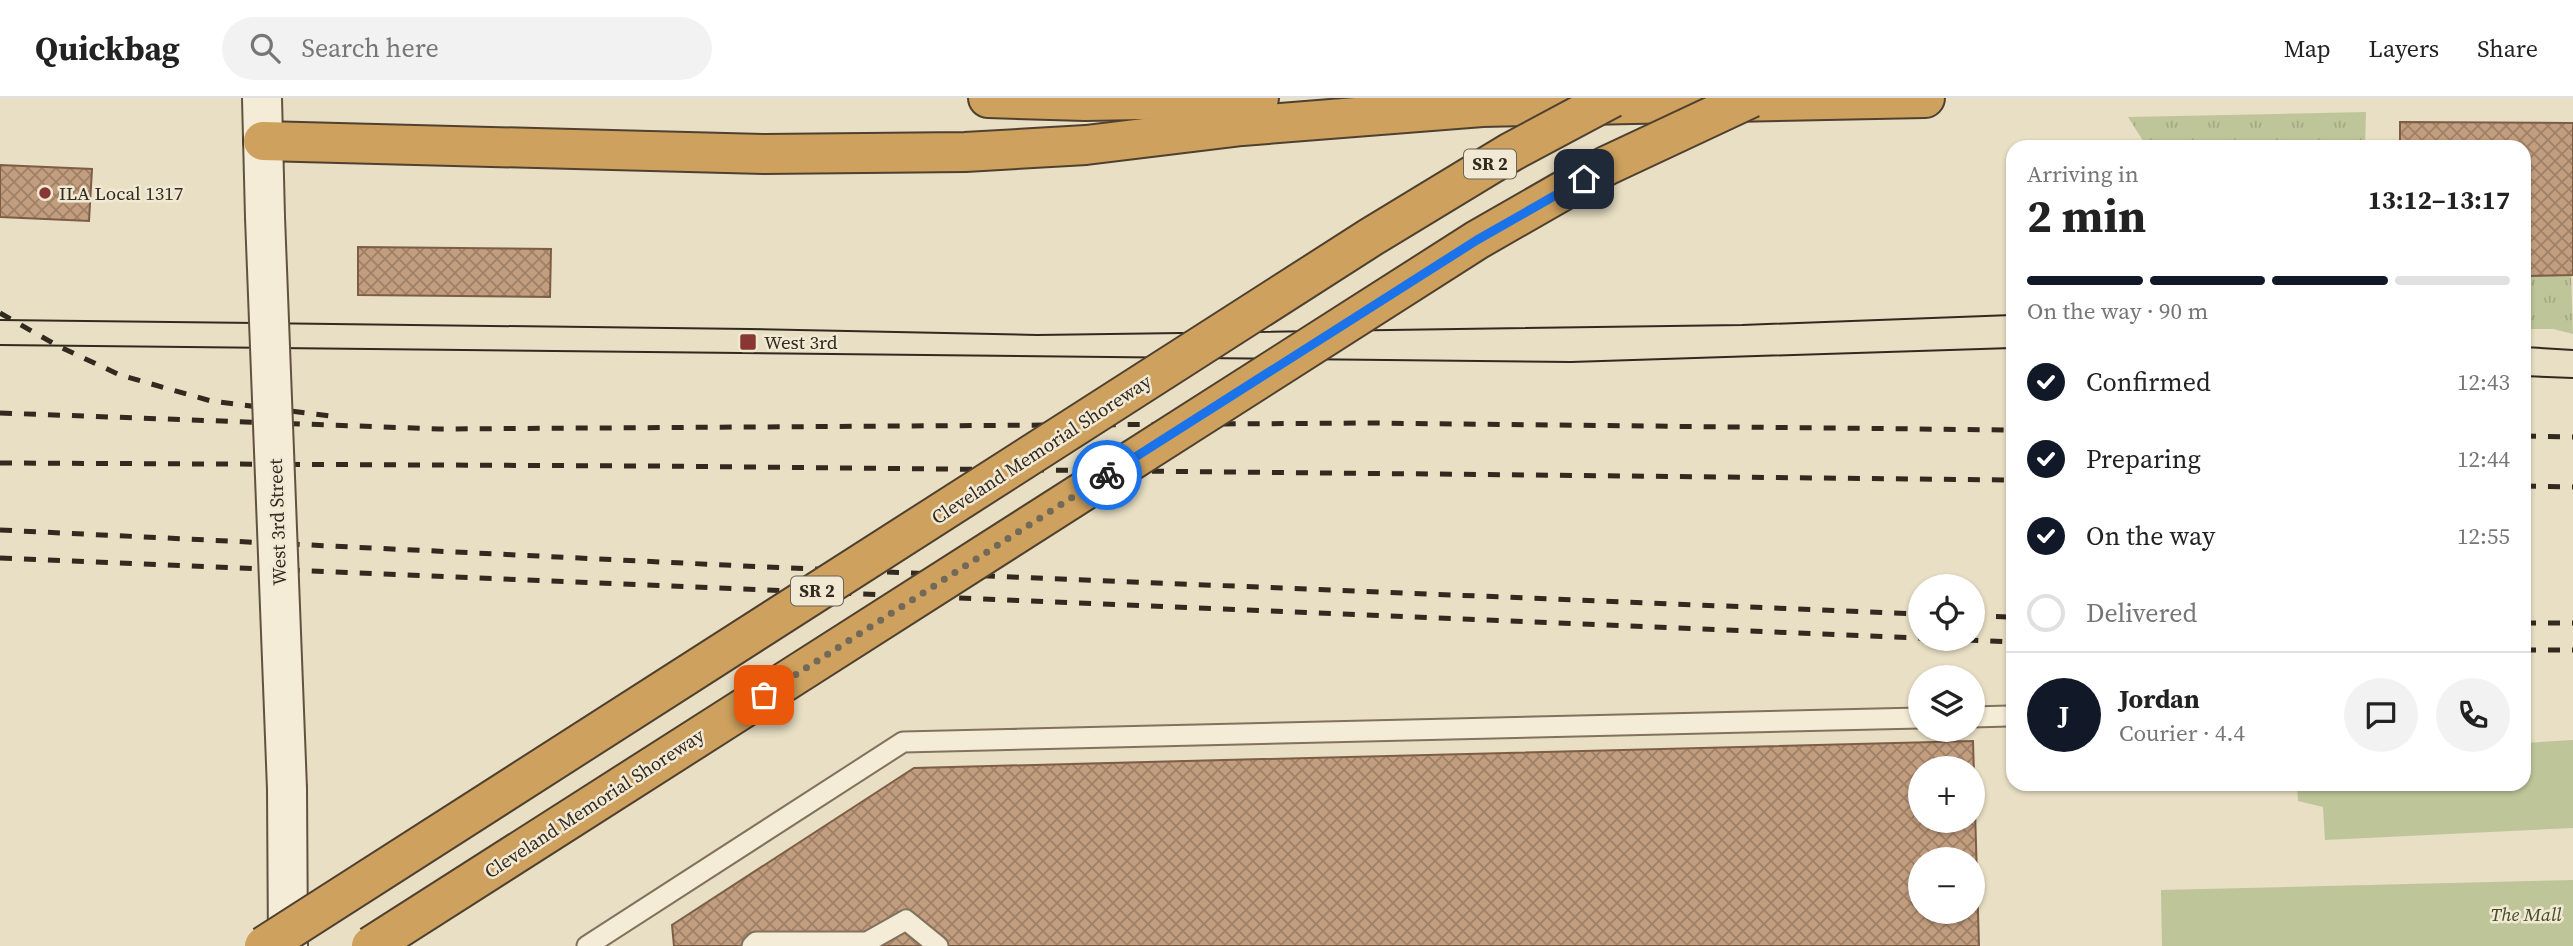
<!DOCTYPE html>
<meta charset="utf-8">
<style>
:root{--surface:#fff;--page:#f2f2f2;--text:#222;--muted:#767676;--line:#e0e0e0;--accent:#111827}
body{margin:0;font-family:"Source Serif 4",serif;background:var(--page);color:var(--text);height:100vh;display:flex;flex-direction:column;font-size:26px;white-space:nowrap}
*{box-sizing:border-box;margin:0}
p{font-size:23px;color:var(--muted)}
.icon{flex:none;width:38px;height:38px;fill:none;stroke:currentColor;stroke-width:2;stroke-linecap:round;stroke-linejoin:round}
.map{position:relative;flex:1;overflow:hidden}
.details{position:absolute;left:2006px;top:42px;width:525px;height:651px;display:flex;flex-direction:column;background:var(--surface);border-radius:21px;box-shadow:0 2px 5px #0004}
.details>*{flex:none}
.buttons{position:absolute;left:1908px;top:476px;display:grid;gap:14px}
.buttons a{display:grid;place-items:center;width:77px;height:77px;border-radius:50%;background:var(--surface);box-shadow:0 2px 5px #0004;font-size:35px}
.pin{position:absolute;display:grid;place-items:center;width:60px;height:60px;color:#fff;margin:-30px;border-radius:14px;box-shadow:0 4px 10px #0006}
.courier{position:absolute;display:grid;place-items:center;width:70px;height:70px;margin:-35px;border:5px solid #1a73e8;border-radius:50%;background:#fff;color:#222;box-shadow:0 2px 9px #0007}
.head em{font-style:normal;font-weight:700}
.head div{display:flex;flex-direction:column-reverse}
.head{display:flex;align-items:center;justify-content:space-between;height:119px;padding:0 21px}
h1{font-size:46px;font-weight:700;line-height:52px}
.bar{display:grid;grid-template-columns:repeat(4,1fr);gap:10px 7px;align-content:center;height:84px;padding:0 21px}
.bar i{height:9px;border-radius:5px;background:var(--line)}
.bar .on{background:var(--accent)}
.bar p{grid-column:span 4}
.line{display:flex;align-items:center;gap:18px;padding:0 21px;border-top:2px solid var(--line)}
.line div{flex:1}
.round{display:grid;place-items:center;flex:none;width:74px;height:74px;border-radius:37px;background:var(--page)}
ol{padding:0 21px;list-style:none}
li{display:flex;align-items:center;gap:21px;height:77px}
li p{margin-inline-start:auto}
li .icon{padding:7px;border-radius:50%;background:var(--accent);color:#fff;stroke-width:4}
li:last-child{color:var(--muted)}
li i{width:38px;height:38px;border:4px solid var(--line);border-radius:50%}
header{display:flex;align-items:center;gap:42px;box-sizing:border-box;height:98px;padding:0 35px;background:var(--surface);border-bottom:2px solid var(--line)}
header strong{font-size:33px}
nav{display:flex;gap:38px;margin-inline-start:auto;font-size:24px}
.search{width:490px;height:63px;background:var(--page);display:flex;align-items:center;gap:18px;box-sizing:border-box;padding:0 24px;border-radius:38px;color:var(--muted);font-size:26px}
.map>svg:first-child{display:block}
.grass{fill:url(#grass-tufts)}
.green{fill:#bec599}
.building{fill:url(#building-cross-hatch);stroke:#7d5e45;stroke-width:2;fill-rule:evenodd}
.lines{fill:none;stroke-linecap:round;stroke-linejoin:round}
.lane-casing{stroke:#81715d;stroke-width:23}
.secondary-casing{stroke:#625340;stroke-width:42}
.highway-casing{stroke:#4f4030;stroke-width:42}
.lane{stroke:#f4ecd6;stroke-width:19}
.secondary{stroke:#f4ecd6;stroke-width:38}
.highway{stroke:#cea15e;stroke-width:38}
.tram{stroke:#32291f;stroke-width:2}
.rail{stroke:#32291f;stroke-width:5;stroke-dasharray:12 12;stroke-linecap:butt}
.secondary-bridge-casing{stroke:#625340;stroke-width:42;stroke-linecap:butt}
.highway-bridge-casing{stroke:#4f4030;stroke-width:42;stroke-linecap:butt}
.secondary-bridge{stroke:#f4ecd6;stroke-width:38}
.highway-bridge{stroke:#cea15e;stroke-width:38}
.done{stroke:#726959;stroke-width:7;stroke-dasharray:0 12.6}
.route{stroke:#1a73e8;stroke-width:9}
.poi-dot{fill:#883734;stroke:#f1e9d3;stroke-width:2.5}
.labels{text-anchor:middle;stroke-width:5;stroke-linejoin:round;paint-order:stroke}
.shield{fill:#f1e9d3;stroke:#6b6355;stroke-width:2}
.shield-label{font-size:18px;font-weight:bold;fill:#32291f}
.poi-label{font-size:19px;fill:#32291f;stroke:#f1e9d3;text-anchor:start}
.street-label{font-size:19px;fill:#32291f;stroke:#f1e9d3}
.park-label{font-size:19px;font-style:italic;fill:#424c28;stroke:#f1e9d3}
</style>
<header>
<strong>Quickbag</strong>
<div class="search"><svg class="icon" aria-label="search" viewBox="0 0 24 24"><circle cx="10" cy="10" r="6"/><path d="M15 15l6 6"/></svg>Search here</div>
<nav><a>Map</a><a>Layers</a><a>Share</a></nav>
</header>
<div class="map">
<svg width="2573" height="848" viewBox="0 0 2573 848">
<defs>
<pattern id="grass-tufts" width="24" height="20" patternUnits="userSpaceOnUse" patternTransform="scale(1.75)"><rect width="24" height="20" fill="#bec599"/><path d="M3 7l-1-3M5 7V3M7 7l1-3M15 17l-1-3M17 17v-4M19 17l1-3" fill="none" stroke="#a4a983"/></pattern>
<pattern id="building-cross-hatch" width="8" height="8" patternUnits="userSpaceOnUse" patternTransform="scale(1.75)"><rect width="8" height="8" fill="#c29d7e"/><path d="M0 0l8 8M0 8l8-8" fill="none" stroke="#9e8067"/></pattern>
</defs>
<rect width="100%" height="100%" fill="#e8dfc4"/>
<!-- grass -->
<g class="grass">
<polygon points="2366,14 2365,49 2147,49 2128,19"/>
<polygon points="2571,177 2573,236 2553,231 2524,231 2524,178"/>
</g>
<!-- green -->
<g class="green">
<polygon points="2573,642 2573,730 2325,742 2323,709 2298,703 2297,686 2524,686 2524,645"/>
<polygon points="2573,782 2573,848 2162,848 2161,792"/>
</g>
<!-- building -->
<g class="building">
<polygon points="2400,24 2573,25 2573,177 2524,178 2524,49 2400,49"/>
<polygon points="0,67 92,71 89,123 0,119"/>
<polygon points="358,149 551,151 550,199 358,197"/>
<path d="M 1973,643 L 1979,848 L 674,848 L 672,827 L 914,670 ZM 1920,670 L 1972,670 L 1972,723 L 1920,723 ZM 1920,761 L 1972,761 L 1972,814 L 1920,814 Z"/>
</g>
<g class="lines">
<defs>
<g id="lane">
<polyline points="1972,619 2009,618"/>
<polyline points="587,848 903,644 1920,620"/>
<polyline points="752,848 756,844 867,844 906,822 938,848"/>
</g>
<g id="secondary">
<polyline points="262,0 265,119"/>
<polyline points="287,691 288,848"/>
</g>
<g id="highway">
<polyline points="988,0 1085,3 1259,0"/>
<polyline points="263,43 764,56 965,54 1086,47 1242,28 1482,9 1925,0"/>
</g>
</defs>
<!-- lane casing -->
<use href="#lane" class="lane-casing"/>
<!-- secondary casing -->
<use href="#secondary" class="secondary-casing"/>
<!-- highway casing -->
<use href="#highway" class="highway-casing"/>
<!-- lane -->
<use href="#lane" class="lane"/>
<!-- secondary -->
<use href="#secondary" class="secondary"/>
<!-- highway -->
<use href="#highway" class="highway"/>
<!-- tram -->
<g class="tram">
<polyline points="0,222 749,231 1037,237 1742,227 2012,217"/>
<polyline points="0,247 1571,264 2012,250"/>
<polyline points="2524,249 2573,252"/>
<polyline points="2524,278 2573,280"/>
</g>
<!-- rail -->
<g class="rail">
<polyline points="0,215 58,248 120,277 211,303 339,319"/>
<polyline points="0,315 439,331 1369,325 2012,332"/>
<polyline points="2524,338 2573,339"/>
<polyline points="0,365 650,368 2012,382"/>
<polyline points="2524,388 2573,389"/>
<polyline points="0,432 765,469 1920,516"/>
<polyline points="0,460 2012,544"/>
<polyline points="1972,518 2012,519"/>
<polyline points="2524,525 2573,525"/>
<polyline points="2524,552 2573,552"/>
</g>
<defs>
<polyline id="secondary-bridge" points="265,119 287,691"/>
<g id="highway-bridge">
<polyline points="264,848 1371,139 1511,54 1612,0"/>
<polyline points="371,848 1477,142 1606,68 1751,0"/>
</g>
</defs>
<!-- secondary-bridge casing -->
<use href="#secondary-bridge" class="secondary-bridge-casing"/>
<!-- highway-bridge casing -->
<use href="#highway-bridge" class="highway-bridge-casing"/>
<!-- secondary-bridge -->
<use href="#secondary-bridge" class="secondary-bridge"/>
<!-- highway-bridge -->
<use href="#highway-bridge" class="highway-bridge"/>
</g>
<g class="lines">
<!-- done -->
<polyline class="done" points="764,597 1107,377"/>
<!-- route -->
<polyline class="route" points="1107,377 1477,142 1584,81"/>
</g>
<!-- markers -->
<g class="poi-dot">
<circle cx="45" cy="95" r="7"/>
<rect x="739" y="235" width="18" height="18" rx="3.5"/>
</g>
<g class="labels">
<!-- shield labels -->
<g class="shield">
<rect x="1464" y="51.5" width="52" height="29" rx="5"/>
<rect x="791" y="478.5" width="52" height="29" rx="5"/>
</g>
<g class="shield-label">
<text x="1490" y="72">SR 2</text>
<text x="817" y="499">SR 2</text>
</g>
<!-- poi labels -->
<g class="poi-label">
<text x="59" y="102">ILA Local 1317</text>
<text x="764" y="251">West 3rd</text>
</g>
<!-- street labels -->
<g class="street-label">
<text transform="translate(1041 351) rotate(-33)" y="7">Cleveland Memorial Shoreway</text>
<text transform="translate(277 424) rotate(-92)" y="7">West 3rd Street</text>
<text transform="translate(594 705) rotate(-33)" y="7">Cleveland Memorial Shoreway</text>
</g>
<!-- park labels -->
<g class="park-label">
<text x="2526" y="823">The Mall</text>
</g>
</g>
</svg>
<div class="buttons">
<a><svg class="icon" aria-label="locate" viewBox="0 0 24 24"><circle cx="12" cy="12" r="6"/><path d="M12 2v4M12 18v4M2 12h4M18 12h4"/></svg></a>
<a><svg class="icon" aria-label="layers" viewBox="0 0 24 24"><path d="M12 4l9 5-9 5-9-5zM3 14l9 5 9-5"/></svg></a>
<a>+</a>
<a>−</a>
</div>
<div class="pin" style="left:764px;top:597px;background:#ea580c"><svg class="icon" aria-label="bag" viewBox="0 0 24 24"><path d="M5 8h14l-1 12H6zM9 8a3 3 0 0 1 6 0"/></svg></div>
<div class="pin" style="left:1584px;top:81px;background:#1f2937"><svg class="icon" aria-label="home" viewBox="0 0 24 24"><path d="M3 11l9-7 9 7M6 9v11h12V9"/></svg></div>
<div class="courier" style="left:1107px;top:377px"><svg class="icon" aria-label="bike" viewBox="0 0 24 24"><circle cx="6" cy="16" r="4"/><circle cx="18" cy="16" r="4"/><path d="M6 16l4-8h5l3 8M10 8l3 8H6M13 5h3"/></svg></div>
<section class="details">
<div class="head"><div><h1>2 min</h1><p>Arriving in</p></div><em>13:12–13:17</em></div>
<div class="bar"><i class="on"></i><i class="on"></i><i class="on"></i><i></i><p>On the way · 90 m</p></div>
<ol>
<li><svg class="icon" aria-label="check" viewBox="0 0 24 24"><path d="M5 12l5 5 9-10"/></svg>Confirmed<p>12:43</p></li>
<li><svg class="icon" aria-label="check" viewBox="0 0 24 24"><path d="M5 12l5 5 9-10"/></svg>Preparing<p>12:44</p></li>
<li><svg class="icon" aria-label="check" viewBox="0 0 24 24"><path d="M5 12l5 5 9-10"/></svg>On the way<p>12:55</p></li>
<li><i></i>Delivered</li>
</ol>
<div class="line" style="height:126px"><b class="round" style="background:var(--accent);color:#fff">J</b><div><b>Jordan</b><p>Courier · 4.4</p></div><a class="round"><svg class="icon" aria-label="chat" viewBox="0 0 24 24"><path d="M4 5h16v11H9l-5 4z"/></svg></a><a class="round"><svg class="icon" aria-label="phone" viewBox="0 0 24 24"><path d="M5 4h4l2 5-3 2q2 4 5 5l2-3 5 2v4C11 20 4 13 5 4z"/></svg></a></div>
</section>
</div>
